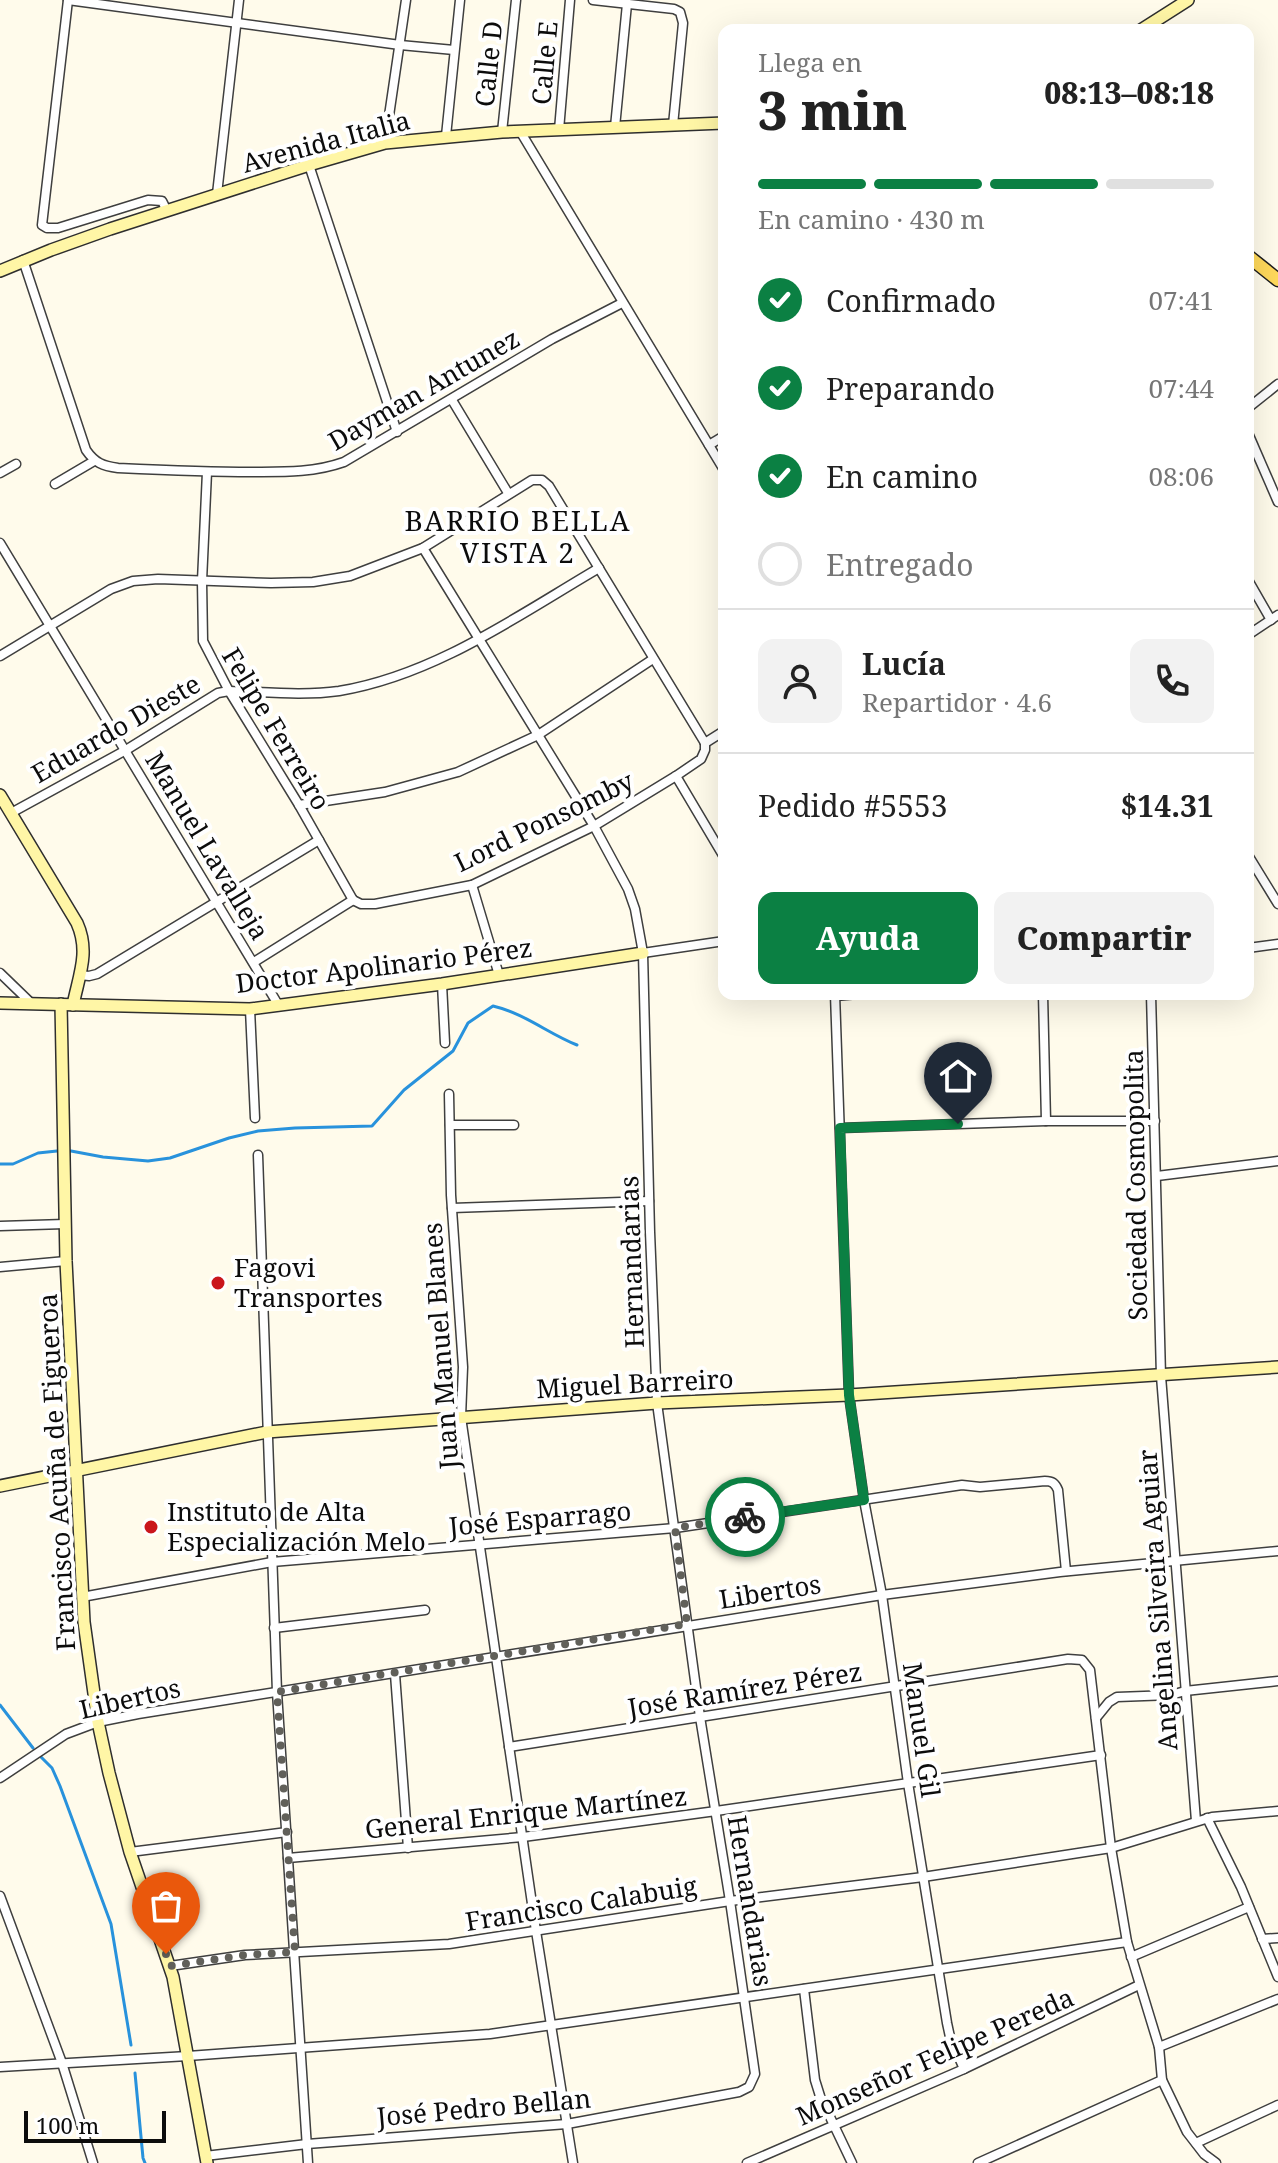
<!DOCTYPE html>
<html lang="es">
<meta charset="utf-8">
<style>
:root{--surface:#fff;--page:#f2f2f2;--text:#222;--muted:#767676;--line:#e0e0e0;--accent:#0b8043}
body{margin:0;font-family:"Noto Serif",serif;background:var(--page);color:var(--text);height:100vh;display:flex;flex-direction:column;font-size:30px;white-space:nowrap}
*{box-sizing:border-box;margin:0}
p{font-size:26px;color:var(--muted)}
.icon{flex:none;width:44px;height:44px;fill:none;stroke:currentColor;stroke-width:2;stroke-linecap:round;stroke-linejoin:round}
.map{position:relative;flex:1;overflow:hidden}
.drawer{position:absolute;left:718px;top:24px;width:536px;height:976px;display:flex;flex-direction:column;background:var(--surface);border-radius:16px;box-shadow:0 8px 32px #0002}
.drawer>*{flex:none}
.scale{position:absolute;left:24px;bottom:20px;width:142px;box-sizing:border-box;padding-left:8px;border:4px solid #0c0c0c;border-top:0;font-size:22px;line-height:28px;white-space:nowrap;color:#0c0c0c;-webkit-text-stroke:6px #fff;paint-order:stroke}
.pin{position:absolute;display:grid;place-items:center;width:68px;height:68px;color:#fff;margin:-82px -34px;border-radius:50% 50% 50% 0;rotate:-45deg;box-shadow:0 0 8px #0007}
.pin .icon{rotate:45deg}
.courier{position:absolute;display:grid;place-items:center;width:80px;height:80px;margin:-40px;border:6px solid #0b8043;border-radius:50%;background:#fff;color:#222;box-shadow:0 2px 10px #0007}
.head em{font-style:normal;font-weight:800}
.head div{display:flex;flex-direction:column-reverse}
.head{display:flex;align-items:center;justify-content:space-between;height:136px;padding:0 40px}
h1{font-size:52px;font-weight:800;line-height:60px}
.bar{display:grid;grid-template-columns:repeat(4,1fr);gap:12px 8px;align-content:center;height:96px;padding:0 40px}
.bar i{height:10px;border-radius:6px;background:var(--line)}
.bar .selected{background:var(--accent)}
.bar p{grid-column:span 4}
.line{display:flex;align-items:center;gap:20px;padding:0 40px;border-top:2px solid var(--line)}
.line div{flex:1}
.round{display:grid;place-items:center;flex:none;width:84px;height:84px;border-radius:16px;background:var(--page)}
ol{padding:0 40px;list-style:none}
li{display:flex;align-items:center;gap:24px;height:88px}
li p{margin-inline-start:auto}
li .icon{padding:8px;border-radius:50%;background:var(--accent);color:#fff;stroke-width:4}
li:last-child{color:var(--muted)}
li i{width:44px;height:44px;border:4px solid var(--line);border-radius:50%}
.action{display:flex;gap:16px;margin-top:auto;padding:16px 40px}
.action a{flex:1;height:92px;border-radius:16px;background:var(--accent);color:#fff;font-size:32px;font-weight:800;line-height:92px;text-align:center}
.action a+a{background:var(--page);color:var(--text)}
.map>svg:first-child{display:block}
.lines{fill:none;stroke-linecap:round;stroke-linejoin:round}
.stream{stroke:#2892dc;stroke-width:3}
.street-casing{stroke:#3f3f3f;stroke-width:11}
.secondary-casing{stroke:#2e2e2e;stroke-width:14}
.primary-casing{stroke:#1d1d1d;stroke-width:15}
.street{stroke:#fff;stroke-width:8}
.secondary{stroke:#fff6a6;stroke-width:11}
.primary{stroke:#ffd95b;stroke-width:12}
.done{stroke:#61605a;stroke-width:8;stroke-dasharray:0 14.4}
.route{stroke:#0b8043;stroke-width:10}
.poi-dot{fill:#ca161c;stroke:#fff;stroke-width:3}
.labels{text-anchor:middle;stroke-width:8;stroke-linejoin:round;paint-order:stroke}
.street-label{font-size:26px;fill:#0c0c0c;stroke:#fff}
.poi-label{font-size:26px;fill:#0c0c0c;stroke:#fff;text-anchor:start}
.neighbourhood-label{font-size:28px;letter-spacing:2px;fill:#0c0c0c;stroke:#fff}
</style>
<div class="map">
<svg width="1278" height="2163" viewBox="0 0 1278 2163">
<rect width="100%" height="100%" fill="#fffbeb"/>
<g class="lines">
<!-- stream -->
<g class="stream">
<path d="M 71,1151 L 103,1157 L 148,1161 L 170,1158 L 229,1138 L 258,1131 L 295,1128 L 372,1126 L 404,1090 L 453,1051 L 468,1023 L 493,1006 C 526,1014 547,1033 577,1045"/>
<polyline points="0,1164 13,1164 38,1153 57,1151"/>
<polyline points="0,1705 33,1748"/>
<polyline points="40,1756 52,1768 60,1786 111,1924 131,2045"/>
<polyline points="135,2073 143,2158 145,2163"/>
</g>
<defs>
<g id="street">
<polyline points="68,0 400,45 454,50"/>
<polyline points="68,0 42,225 47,228 58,228 148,200 162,201 167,211"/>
<polyline points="593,0 674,9 680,12 683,23 673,125"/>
<polyline points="615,127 627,4"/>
<polyline points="559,130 570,0"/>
<polyline points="520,131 724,470"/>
<polyline points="502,132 516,0"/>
<polyline points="446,136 460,0"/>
<polyline points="385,143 406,0"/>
<polyline points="309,165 397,432"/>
<polyline points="217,194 239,0"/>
<path d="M 23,260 L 86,450 C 95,463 103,466 118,468 C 162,470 206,472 251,472 C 283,472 313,473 344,462 L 552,339 L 622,303"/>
<polyline points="452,400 508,493"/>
<polyline points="1248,408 1278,384"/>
<polyline points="1248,433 1278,502"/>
<polyline points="709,445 724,436"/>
<polyline points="207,472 202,581 203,641 229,691 299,805 353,900"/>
<polyline points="0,473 16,464"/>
<polyline points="55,484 94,461"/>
<polyline points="0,543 279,1006"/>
<polyline points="1248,580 1271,620"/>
<polyline points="1248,635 1278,615"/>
<polyline points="0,656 111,589 133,581 158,579 271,583 313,582 350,576 423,548 532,480 542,480 549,486 705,743"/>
<polyline points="705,743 724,731"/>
<polyline points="676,776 724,857"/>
<polyline points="299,805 385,792 458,772 538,735 653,659"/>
<path d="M 11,813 L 126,750 L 218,693 L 229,691 C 265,692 304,696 339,691 C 435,675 517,616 599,568"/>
<polyline points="1248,855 1278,904"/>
<polyline points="472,885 499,975"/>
<polyline points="353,900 361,904 375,904 472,885 594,826 676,776 701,759 705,750 705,743"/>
<polyline points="1248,948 1278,944"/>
<polyline points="643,953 724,941"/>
<polyline points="254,962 353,900"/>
<polyline points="0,973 31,1003"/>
<polyline points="80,975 89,976 97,974 319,840"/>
<polyline points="442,984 445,1043"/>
<polyline points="835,994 849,1395 864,1500 882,1595 908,1783 947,2023 950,2037 964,2069"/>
<polyline points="1043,994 1046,1121"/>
<polyline points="1151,994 1161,1376 1196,1821"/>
<polyline points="835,996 858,994"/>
<polyline points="250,1009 255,1118"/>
<polyline points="449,1094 451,1195 463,1367 461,1417 536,1931 573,2163"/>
<polyline points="450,1125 514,1125"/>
<polyline points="840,1128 1046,1121 1155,1121"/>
<polyline points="258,1155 277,1692 308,2163"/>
<polyline points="1157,1176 1278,1161"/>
<polyline points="452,1208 649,1201"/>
<polyline points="0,1226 65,1224"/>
<polyline points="0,1267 66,1261"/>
<path d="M 82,1597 L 272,1562 L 675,1528 L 962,1485 L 980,1487 L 1045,1481 C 1052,1481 1055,1483 1058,1490 L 1066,1571"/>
<polyline points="274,1628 425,1610"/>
<polyline points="395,1674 408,1848"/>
<polyline points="1096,1718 1109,1702 1117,1697 1171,1695 1185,1691 1278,1681"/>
<polyline points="509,1747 1068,1659 1082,1660 1090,1670 1111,1848 1127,1942 1159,2047 1162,2080 1187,2132 1204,2154 1216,2163"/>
<polyline points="0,1778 66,1734 98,1722 138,1714 882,1595 1060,1572 1278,1551"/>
<polyline points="1207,1818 1241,1887 1278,1977"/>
<polyline points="130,1852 287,1832"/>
<polyline points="288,1858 523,1837 716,1811 1101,1755"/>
<polyline points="0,1896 62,2063 93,2163"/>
<polyline points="1262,1939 1278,1938"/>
<polyline points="1131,1957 1249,1907"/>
<polyline points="170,1966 245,1955 449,1944 730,1901 923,1877 1111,1848 1212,1817 1278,1811"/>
<polyline points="804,1989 815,2080 820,2096 852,2163"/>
<polyline points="1159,2047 1278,1999"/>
<polyline points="0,2067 188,2056 490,2034 1127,1942"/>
<polyline points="1196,2143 1278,2105"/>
<polyline points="205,2156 307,2144 567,2124 739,2092 749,2087 755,2074 730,1901 700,1717 657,1403 650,1232 643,953 635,909 628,889 594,826 423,548"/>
<polyline points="747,2163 964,2069 1139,1985"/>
<polyline points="978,2163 1162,2080"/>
</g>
<g id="secondary">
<polyline points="1141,30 1188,0"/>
<polyline points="0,271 51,250 110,229 309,165 385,143 502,132 724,123"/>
<path d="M 0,795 L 77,923 C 90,952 79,975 73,1005"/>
<polyline points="0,1003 250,1009 442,984 643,953"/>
<polyline points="61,1004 66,1261 84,1622 98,1722 109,1773 130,1852 173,1977 207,2163"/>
<polyline points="0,1486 267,1432 657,1403 849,1395 1278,1367"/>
</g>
<polyline id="primary" points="1248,256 1278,280"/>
</defs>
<!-- street casing -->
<use href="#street" class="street-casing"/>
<!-- secondary casing -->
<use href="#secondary" class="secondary-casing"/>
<!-- primary casing -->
<use href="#primary" class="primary-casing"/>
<!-- street -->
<use href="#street" class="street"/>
<!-- secondary -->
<use href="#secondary" class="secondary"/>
<!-- primary -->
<use href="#primary" class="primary"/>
</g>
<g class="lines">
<!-- done -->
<polyline class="done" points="166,1954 170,1966 245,1955 295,1952 277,1692 687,1624 675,1528 745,1517"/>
<!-- route -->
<polyline class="route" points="745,1517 864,1500 849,1395 840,1128 958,1124"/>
</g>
<!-- markers -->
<g class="poi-dot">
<circle cx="218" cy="1283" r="8"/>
<circle cx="151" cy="1527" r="8"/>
</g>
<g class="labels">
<!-- street labels -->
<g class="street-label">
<text transform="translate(545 63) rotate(-85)" y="9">Calle E</text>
<text transform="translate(489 64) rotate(-84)" y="9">Calle D</text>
<text transform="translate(326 142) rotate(-15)" y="9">Avenida Italia</text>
<text transform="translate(424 390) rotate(-30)" y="9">Dayman Antunez</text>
<text transform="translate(116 729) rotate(-30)" y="9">Eduardo Dieste</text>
<text transform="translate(276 729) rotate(59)" y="9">Felipe Ferreiro</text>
<text transform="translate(544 822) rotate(-26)" y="9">Lord Ponsomby</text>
<text transform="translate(207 846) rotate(59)" y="9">Manuel Lavalleja</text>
<text transform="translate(384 966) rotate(-7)" y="9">Doctor Apolinario Pérez</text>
<text transform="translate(1136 1185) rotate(-91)" y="9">Sociedad Cosmopolita</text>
<text transform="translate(632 1262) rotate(-92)" y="9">Hernandarias</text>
<text transform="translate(441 1346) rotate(-94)" y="9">Juan Manuel Blanes</text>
<text transform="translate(635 1384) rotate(-3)" y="9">Miguel Barreiro</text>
<text transform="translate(57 1472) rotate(-93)" y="9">Francisco Acuña de Figueroa</text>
<text transform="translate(540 1519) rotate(-5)" y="9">José Esparrago</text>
<text transform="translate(770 1592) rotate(-9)" y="9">Libertos</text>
<text transform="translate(1158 1600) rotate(-94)" y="9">Angelina Silveira Aguiar</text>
<text transform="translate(745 1690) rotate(-9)" y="9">José Ramírez Pérez</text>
<text transform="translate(130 1699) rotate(-13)" y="9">Libertos</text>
<text transform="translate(921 1730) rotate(82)" y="9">Manuel Gil</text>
<text transform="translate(526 1813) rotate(-6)" y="9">General Enrique Martínez</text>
<text transform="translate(750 1901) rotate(81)" y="9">Hernandarias</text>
<text transform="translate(581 1904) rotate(-9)" y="9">Francisco Calabuig</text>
<text transform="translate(935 2057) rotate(-24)" y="9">Monseñor Felipe Pereda</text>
<text transform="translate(484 2108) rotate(-5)" y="9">José Pedro Bellan</text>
</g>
<!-- poi labels -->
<g class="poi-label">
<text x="234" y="1277">Fagovi<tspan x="234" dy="30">Transportes</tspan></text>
<text x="167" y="1521">Instituto de Alta<tspan x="167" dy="30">Especialización Melo</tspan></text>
</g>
<!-- neighbourhood labels -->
<g class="neighbourhood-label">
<text x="518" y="531">BARRIO BELLA<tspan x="518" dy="32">VISTA 2</tspan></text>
</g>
</g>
</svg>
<div class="scale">100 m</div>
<div class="pin" style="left:166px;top:1954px;background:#ea580c"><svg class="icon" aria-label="bag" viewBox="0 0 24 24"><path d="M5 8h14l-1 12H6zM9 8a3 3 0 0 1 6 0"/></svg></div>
<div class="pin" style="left:958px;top:1124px;background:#1f2937"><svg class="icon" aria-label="home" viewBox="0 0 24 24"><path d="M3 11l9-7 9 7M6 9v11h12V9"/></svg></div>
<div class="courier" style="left:745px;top:1517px"><svg class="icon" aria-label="bike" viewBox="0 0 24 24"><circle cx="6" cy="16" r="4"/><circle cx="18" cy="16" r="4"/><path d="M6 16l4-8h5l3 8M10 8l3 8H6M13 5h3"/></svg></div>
<section class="drawer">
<div class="head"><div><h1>3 min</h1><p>Llega en</p></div><em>08:13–08:18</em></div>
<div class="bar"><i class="selected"></i><i class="selected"></i><i class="selected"></i><i></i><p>En camino · 430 m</p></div>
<ol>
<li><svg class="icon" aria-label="check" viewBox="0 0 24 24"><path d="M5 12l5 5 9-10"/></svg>Confirmado<p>07:41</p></li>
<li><svg class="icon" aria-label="check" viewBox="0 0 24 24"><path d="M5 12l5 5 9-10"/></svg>Preparando<p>07:44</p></li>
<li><svg class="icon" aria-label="check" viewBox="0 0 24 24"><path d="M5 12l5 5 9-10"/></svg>En camino<p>08:06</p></li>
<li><i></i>Entregado</li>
</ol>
<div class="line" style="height:144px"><a class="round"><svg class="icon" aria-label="person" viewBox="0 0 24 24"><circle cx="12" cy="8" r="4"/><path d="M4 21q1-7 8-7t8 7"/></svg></a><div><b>Lucía</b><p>Repartidor · 4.6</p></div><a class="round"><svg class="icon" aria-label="phone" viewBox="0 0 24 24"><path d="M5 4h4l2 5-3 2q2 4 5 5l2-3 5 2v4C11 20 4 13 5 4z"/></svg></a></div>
<div class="line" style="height:104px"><div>Pedido #5553</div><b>$14.31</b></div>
<div class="action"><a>Ayuda</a><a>Compartir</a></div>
</section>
</div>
